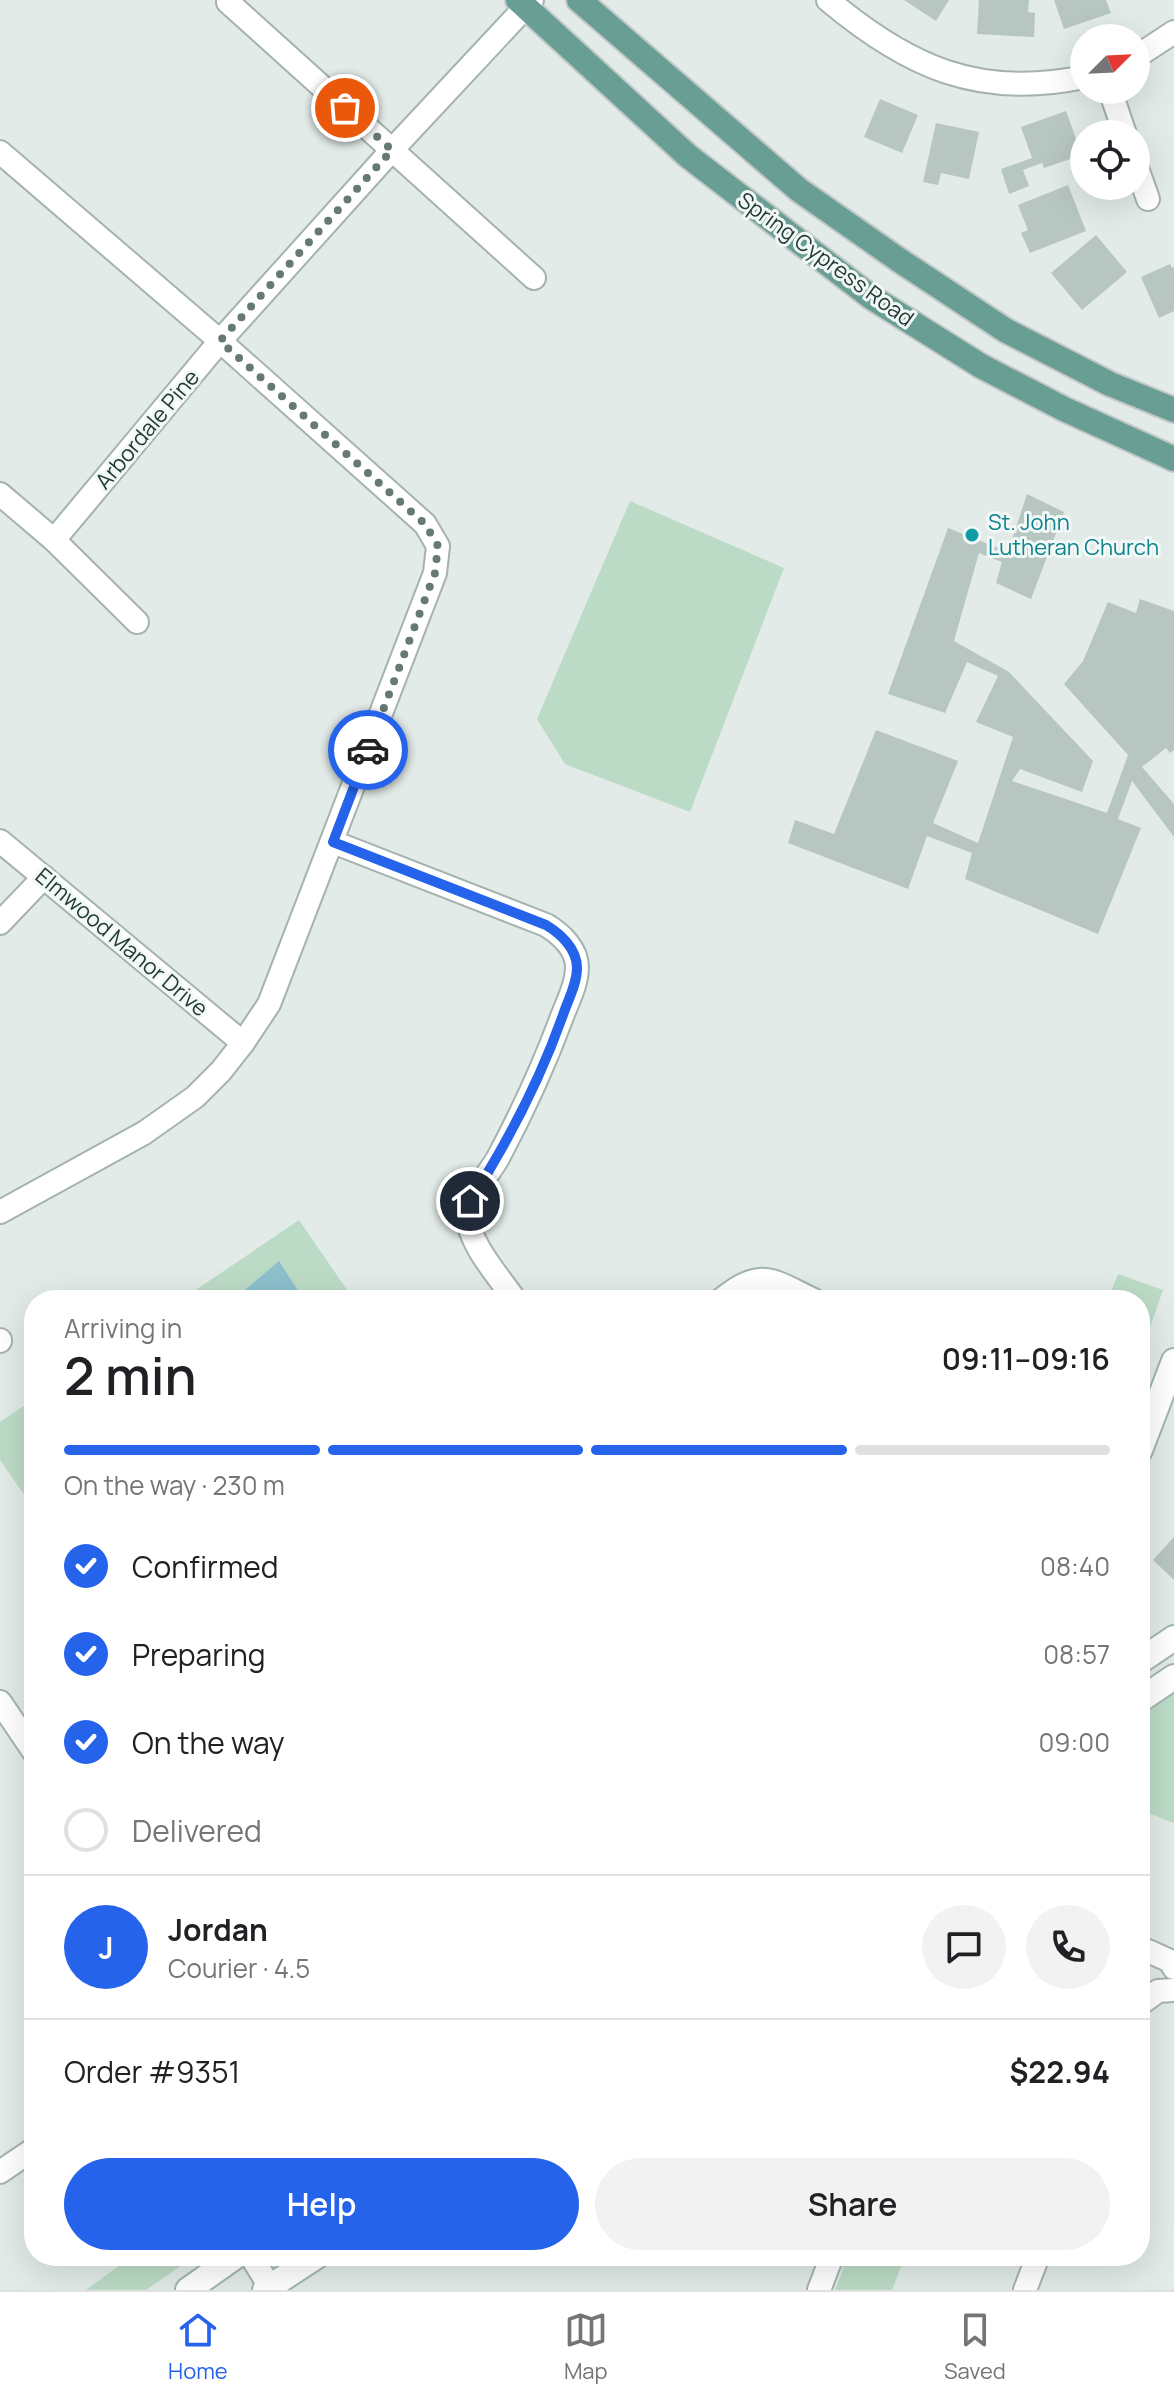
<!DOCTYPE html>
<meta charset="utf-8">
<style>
:root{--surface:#fff;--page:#f2f2f2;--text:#202124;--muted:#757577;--line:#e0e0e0;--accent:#2563eb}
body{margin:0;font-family:Manrope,sans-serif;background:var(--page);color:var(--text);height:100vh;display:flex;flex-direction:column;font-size:30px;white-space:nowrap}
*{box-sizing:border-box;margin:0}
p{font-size:26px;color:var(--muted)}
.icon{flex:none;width:44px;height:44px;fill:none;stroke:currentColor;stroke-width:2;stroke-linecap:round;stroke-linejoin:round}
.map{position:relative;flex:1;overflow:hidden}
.sheet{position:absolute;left:24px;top:1290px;width:1126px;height:976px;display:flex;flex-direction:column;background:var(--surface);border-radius:32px;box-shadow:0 8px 32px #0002}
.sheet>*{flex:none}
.needle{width:52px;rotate:66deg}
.tools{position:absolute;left:1070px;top:24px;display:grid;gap:16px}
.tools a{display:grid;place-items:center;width:80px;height:80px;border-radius:50%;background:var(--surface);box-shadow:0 8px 32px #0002;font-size:40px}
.pin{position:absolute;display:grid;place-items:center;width:68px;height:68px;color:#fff;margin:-34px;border:4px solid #fff;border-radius:50%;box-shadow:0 2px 8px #0007}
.courier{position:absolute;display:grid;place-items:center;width:80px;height:80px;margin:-40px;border:6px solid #2563eb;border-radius:50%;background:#fff;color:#222;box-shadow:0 2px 10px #0007}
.headline em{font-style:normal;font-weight:600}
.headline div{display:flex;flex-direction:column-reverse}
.headline{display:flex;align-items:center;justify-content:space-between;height:136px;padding:0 40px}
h1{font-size:52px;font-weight:600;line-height:60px}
.bar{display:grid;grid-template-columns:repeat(4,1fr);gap:12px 8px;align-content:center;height:96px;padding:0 40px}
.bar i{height:10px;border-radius:6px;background:var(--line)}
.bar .on{background:var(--accent)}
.bar p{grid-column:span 4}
.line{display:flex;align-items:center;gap:20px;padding:0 40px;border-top:2px solid var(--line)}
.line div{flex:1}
.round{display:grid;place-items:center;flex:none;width:84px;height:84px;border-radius:42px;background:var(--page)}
ol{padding:0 40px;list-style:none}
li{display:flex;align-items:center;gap:24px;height:88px}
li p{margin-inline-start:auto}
li .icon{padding:8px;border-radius:50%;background:var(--accent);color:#fff;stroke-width:4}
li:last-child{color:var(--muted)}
li i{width:44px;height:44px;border:4px solid var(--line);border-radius:50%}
.primary-button{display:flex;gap:16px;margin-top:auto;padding:16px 40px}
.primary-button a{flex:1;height:92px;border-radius:48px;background:var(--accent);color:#fff;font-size:32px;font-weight:600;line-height:92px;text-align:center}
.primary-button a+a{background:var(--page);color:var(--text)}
.tab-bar{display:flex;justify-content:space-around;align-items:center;height:112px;border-top:2px solid var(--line);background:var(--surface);font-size:22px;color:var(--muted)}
.tab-bar a{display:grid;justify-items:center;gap:4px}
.tab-bar .on{color:var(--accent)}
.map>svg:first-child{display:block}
.green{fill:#bcdbc6}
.water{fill:#8dbfcd}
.building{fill:#b7c6c1}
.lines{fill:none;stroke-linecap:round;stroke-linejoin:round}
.street-casing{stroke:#a5b3af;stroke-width:26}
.secondary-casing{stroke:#a1b6b0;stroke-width:28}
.primary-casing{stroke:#c1c8c7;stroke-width:28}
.street{stroke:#fff;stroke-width:22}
.secondary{stroke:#fff;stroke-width:24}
.primary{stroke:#699e94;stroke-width:24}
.done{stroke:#667974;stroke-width:8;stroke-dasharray:0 14.4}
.route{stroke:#2563eb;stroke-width:10}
.culture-dot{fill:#0f9aa8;stroke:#f2f8f5;stroke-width:3}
.labels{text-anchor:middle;stroke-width:6;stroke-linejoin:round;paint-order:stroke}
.street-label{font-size:22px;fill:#233b36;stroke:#f2f8f5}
.culture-label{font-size:22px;fill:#0d838f;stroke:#f2f8f5;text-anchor:start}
</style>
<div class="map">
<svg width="1174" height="2290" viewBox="0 0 1174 2290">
<rect width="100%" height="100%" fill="#e2ebe8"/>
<!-- green -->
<g class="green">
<polygon points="630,501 784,568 690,812 565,764 537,719"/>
<polygon points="299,1220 354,1300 181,1300"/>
<polygon points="1118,1274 1163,1290 1140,1356 1140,1300 1108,1300"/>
<polygon points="34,1399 34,1509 0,1460 0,1422"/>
<polygon points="1174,1690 1174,1823 1140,1810 1140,1712"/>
<polygon points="132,2256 195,2256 146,2290 86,2290"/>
<polygon points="848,2256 905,2256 892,2290 835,2290"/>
</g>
<!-- water -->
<polygon class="water" points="279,1261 304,1300 233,1300"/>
<!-- building -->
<g class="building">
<polygon points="904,0 949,0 936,21"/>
<polygon points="979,0 1029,0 1028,12 1035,13 1034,37 977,34"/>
<polygon points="1054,0 1106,0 1111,13 1064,29"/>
<polygon points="880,99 918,115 902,153 864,137"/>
<polygon points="1066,111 1082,155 1044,168 1042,163 1023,170 1029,186 1009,194 1001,169 1032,158 1021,127"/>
<polygon points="936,123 979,132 969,179 941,173 938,185 923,182"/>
<polygon points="1068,185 1086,231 1030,253 1021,233 1028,230 1018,205"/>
<polygon points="1096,235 1127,272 1082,310 1051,273"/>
<polygon points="1170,264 1172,268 1174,267 1174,311 1159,318 1141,277"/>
<polygon points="1027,494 1064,512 1031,599 996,583 1002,562 979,553 954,641 1009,672 1093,761 1082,792 1020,769 1012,781 1107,813 1128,755 1064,684 1083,661 1108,602 1136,613 1140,599 1174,611 1174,750 1170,753 1166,748 1142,767 1174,804 1174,837 1132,781 1118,819 1141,828 1098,934 965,879 972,853 927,836 908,889 788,843 795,820 834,834 876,730 958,761 933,823 978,843 1013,737 976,722 998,676 967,662 945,713 888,694 948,528 1008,552"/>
<polygon points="1174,1537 1174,1580 1153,1560"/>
</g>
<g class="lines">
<defs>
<g id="street">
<path d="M 828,0 C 908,67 979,99 1084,77"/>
<polyline points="228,2 534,278"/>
<polyline points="1136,57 1174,32"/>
<polyline points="1110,90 1125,134"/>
<polyline points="0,152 220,341 425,524 438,546 435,573 269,1004 243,1043 221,1071 195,1097 144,1133 0,1212"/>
<polyline points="1136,165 1148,199"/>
<polyline points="0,494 54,540 137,622"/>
<polyline points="54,540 220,341 392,150 532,0"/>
<polyline points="0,841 243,1043"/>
<path d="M 333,842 L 546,925 C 561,934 577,949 577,967 C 577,983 569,999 563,1014 C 545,1063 523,1111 498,1158 C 488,1176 468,1194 468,1216 C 468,1243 500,1278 515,1300"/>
<polyline points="0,923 44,877"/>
<path d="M 721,1300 C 762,1267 771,1280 814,1300"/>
<polyline points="0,1340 0,1341"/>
<polyline points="0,1702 34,1752"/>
<polyline points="1140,1956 1148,1951 1170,1961 1174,1968"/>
<polyline points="1140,2004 1158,1991 1174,1990"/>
<polyline points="0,2172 34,2149"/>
<polyline points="251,2256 270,2287"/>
<polyline points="819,2290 832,2256"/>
<polyline points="1025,2290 1038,2256"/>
</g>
<g id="secondary">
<polyline points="1140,1450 1174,1361"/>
<polyline points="1140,1661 1174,1638"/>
<polyline points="1140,1700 1174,1677"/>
<polyline points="188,2290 236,2256"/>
<polyline points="265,2290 317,2256"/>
</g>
<g id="primary">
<polyline points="518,0 688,156 871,297 981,366 1064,409 1174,459"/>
<polyline points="579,0 799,190 899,260 1005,330 1110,384 1174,410"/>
</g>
</defs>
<!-- street casing -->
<use href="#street" class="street-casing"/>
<!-- secondary casing -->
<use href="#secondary" class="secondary-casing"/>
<!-- primary casing -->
<use href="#primary" class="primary-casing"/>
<!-- street -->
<use href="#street" class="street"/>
<!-- secondary -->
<use href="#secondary" class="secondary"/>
<!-- primary -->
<use href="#primary" class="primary"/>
</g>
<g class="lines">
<!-- done -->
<polyline class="done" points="345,108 392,150 220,341 425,524 438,546 435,573 368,750"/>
<!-- route -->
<path class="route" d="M 368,750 L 333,842 L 546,925 C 561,934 577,949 577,968 C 577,984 568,1000 563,1015 C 540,1080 508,1142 470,1201"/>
</g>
<!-- markers -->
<circle class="culture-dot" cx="972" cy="535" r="8"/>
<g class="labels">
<!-- street labels -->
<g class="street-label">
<text transform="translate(826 259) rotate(36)" y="8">Spring Cypress Road</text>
<text transform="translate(147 429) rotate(-50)" y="8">Arbordale Pine</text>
<text transform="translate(122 942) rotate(40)" y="8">Elmwood Manor Drive</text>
</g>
<!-- culture labels -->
<g class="culture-label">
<text x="988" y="530">St. John<tspan x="988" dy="25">Lutheran Church</tspan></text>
</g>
</g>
</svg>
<div class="tools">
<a><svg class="needle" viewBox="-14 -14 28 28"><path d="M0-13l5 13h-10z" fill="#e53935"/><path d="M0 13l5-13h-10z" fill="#757577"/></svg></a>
<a><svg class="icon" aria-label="locate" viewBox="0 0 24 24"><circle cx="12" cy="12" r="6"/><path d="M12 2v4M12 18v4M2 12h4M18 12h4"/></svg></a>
</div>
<div class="pin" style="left:345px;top:108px;background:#ea580c"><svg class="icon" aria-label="bag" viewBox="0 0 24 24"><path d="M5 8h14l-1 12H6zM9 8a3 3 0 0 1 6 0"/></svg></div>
<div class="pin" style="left:470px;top:1201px;background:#1f2937"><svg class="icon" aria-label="home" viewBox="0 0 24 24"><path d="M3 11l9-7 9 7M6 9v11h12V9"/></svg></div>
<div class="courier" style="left:368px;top:750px"><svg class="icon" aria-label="car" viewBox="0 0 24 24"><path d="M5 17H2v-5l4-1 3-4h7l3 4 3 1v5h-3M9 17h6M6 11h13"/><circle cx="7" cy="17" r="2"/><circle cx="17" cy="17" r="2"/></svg></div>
<section class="sheet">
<div class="headline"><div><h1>2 min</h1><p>Arriving in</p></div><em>09:11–09:16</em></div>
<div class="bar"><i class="on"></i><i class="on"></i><i class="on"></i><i></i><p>On the way · 230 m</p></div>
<ol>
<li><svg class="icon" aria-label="check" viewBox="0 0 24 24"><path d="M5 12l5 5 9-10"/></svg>Confirmed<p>08:40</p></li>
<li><svg class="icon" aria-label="check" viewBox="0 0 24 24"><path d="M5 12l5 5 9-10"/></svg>Preparing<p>08:57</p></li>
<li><svg class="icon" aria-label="check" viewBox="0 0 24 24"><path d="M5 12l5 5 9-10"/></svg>On the way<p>09:00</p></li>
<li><i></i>Delivered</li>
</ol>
<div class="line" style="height:144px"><b class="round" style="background:var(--accent);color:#fff">J</b><div><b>Jordan</b><p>Courier · 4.5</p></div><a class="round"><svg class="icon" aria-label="chat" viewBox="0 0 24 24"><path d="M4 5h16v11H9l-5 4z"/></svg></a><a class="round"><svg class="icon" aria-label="phone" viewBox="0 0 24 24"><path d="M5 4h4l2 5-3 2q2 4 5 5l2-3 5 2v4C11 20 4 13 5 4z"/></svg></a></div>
<div class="line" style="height:104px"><div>Order #9351</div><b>$22.94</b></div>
<div class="primary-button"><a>Help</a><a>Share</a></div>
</section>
</div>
<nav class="tab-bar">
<a class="on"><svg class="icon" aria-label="home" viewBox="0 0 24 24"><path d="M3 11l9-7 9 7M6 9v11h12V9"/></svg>Home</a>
<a><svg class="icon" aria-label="map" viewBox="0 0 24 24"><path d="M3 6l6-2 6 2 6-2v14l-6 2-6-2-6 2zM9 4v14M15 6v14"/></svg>Map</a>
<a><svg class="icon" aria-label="saved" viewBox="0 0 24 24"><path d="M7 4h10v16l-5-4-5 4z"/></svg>Saved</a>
</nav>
